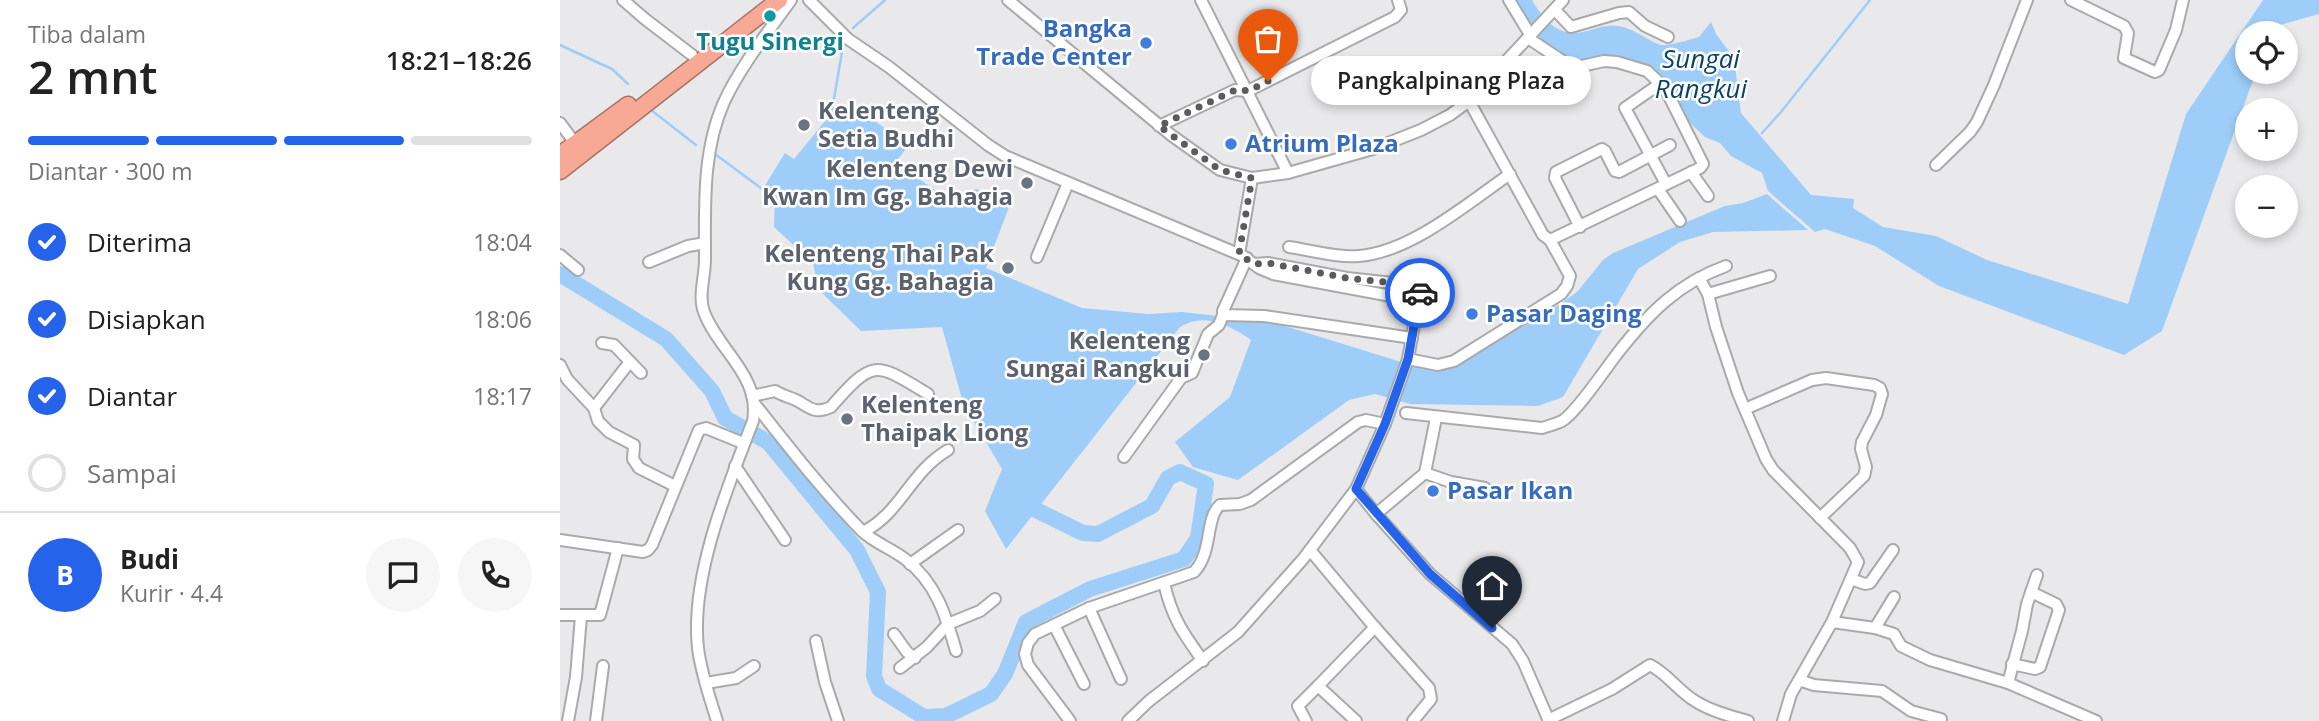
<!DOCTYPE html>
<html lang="id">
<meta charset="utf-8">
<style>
:root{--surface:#fff;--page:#f6f6f6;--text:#222;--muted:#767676;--line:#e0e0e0;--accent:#2563eb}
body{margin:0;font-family:"Open Sans",sans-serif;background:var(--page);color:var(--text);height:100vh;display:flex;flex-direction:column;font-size:26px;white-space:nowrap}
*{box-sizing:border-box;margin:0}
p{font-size:23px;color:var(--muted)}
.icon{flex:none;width:38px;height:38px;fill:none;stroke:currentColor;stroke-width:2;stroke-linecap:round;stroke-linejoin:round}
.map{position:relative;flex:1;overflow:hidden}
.panel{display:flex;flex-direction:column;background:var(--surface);width:560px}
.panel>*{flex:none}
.tools{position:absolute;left:1675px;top:21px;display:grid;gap:14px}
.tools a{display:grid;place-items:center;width:63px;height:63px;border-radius:50%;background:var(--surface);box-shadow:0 4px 10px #0003;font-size:35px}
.pin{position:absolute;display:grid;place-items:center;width:60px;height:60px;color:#fff;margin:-72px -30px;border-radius:50% 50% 50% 0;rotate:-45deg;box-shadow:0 0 7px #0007}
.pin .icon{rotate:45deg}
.courier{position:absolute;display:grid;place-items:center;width:70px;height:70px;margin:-35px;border:5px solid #2563eb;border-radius:50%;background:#fff;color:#222;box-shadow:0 2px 9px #0007}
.bubble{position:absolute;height:49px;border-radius:24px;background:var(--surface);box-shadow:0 4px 10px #0003;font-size:23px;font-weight:600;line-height:49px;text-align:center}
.headline em{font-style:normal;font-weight:600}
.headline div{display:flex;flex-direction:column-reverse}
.headline{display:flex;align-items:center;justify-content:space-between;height:119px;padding:0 28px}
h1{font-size:46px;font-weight:600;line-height:52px}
.bar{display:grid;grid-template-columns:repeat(4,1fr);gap:10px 7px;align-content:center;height:84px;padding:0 28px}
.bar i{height:9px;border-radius:5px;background:var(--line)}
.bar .active{background:var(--accent)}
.bar p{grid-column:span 4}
.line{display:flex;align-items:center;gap:18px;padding:0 28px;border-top:2px solid var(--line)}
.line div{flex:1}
.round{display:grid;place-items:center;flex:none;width:74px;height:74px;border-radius:37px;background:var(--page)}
ol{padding:0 28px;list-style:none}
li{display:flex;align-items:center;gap:21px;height:77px}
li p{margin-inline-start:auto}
li .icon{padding:7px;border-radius:50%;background:var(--accent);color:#fff;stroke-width:4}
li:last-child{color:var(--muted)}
li i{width:38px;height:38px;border:4px solid var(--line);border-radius:50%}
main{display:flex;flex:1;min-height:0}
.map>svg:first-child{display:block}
.water{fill:#9dcdf8}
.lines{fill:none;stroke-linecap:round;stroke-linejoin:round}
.stream{stroke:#9dcdf8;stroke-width:2.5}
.river{stroke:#9dcdf8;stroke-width:16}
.minor-casing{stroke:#a9aaab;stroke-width:14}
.highway-casing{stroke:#a57367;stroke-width:19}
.minor{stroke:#fff;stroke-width:10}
.highway{stroke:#f7a996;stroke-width:16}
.done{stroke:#5b5b5c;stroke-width:7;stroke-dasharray:0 12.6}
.route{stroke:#2563eb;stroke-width:9}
.culture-dot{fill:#0f9aa8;stroke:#fff;stroke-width:2.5}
.shop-dot{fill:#3f7fe0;stroke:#fff;stroke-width:2.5}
.worship-dot{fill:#6b7280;stroke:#fff;stroke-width:2.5}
.labels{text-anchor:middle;stroke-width:5;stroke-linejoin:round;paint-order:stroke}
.shop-label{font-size:24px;font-weight:bold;fill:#366cbe;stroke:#fff;text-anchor:start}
.culture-label{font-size:24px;font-weight:bold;fill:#0d838f;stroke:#fff}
.worship-label{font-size:24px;font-weight:bold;fill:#5b616d;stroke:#fff;text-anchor:end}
.water-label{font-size:26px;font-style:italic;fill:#0a4269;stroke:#fff}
</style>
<main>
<section class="panel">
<div class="headline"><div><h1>2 mnt</h1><p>Tiba dalam</p></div><em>18:21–18:26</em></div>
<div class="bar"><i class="active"></i><i class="active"></i><i class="active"></i><i></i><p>Diantar · 300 m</p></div>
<ol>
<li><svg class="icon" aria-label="check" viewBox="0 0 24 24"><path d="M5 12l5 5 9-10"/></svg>Diterima<p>18:04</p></li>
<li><svg class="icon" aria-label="check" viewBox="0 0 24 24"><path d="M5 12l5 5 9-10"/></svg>Disiapkan<p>18:06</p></li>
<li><svg class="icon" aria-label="check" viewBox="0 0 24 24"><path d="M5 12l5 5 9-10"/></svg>Diantar<p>18:17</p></li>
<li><i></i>Sampai</li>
</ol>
<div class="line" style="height:126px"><b class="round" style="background:var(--accent);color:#fff">B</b><div><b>Budi</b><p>Kurir · 4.4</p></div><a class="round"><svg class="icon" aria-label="chat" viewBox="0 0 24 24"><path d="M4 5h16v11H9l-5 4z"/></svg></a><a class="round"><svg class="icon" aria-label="phone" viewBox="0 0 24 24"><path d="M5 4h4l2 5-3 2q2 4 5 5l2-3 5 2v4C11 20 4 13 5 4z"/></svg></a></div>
</section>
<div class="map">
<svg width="1759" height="721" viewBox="0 0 1759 721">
<rect width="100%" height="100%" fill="#e9e9eb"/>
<!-- water -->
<g class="water">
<path d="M 950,0 L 972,0 C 984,21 1000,39 1027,31 C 1038,28 1047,24 1058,26 C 1075,28 1092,44 1102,45 C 1110,46 1131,39 1139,37 L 1151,22 L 1156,34 L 1174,58 L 1181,113 L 1251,195 L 1294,199 L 1293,208 L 1323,227 L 1376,236 L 1427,260 L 1568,304 L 1626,114 L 1703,0 L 1759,0 L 1759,14 L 1713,27 L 1711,33 L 1687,33 L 1687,72 L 1696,72 L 1602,331 L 1564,355 L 1379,286 L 1315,246 L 1265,229 L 1255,232 L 1208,191 L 1202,173 L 1171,156 L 1160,143 L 1145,137 L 1131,124 L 1101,80 L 1091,71 L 1011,61 L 986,44 L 969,27 Z"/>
<path d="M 275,109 L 316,122 L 349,145 L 338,159 L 362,181 L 385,197 L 417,189 L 449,207 L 426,268 L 522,308 L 588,314 L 622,312 L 712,322 L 851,365 L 885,369 L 999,305 L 1018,291 L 1043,260 L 1053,253 L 1165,206 L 1183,203 L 1207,194 L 1248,230 L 1153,232 L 1120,242 L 1078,269 L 1003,397 L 978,406 L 850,404 L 815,394 L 789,400 L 678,480 L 633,467 L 615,442 L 670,397 L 691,340 C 669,325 645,312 620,327 L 446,549 L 425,511 L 442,469 L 403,403 L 382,327 L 301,331 L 259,290 L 253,263 L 214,227 L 215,194 L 204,187 L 225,153 L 234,159 Z"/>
</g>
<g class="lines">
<!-- stream -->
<g class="stream">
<polyline points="293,28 325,0"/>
<polyline points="0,45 52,69 68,84"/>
<polyline points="91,110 136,145"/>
<polyline points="271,116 283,46"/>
<polyline points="1202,133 1221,112 1310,0"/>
<polyline points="155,154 217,200"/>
</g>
<!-- river -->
<polyline class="river" points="0,274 106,339 152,391 165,418 208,442 297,550 318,592 314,676 319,689 364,717 386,716 431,694 445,674 466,622 530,589 624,559 638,538 646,484 620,472 608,478 592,506 538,534 523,533 472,508"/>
<defs>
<g id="minor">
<polyline points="63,0 85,19 132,55"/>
<polyline points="249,0 288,39 329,67 428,145 445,156 683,256 699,268 713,274 858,301"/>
<polyline points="448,0 611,135 660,170 692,178 728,173 813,149 861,130 890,115 909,101 1003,0"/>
<polyline points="641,0 728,173"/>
<polyline points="949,0 971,36"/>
<polyline points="1511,0 1564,26 1568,33 1564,58 1595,72 1599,70 1616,30 1623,0"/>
<polyline points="995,10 1011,27 1059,13 1069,12 1085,26 1108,37"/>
<polyline points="968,38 1013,68 1044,61 1057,62 1087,71 1105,88 1143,164 1140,168 990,240"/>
<polyline points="1101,83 1065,108 1106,184"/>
<polyline points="688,91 835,17 841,10 838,0"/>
<polyline points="0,123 15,143"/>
<polyline points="599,126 675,90 688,91"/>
<polyline points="1376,165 1410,132 1417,122 1434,85 1467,0"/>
<polyline points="1131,172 1148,196"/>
<polyline points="1098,189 1120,221"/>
<polyline points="1020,227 995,178 996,172 1042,149 1045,151 1055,171 1059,172 1110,145"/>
<path d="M 729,247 C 750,250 778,258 799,256 C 851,252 908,203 950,174"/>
<polyline points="679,254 692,178"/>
<polyline points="0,255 18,270"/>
<polyline points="477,257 508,183"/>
<polyline points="687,258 663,311 663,315 704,316 852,338"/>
<polyline points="89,262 128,246 145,243"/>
<polyline points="694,264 708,263 787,278 861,286 848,359"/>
<polyline points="1139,278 1148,294 1156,327 1178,393 1206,459 1213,470 1290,548 1298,562 1272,622 1231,694 1223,721"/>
<polyline points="1148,294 1210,276"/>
<polyline points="42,343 54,345 81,373"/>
<polyline points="0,365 7,379 34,408 38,421 49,432 74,445 73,459 79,468 115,486"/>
<path d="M 192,396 L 215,391 C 223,396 230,397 238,401 C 251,409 256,414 271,407 C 314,358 315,362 368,394"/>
<path d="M 194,403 C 228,446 262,490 301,530 C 314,543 331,548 345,559 C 376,582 386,616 396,651"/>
<polyline points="34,408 69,363"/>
<polyline points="1185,409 1252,380 1266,378 1314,385 1320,388 1322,394 1316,415 1302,442 1301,449 1306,467 1304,476 1260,518"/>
<path d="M 846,413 L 982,428 C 988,426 996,424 1002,421 C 1016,413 1046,368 1057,354 C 1088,314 1118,283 1166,266"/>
<polyline points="564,457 621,378 632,373 648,334 659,325 663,315"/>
<polyline points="175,466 225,540"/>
<polyline points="865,473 876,418"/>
<polyline points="796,489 816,514 870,574 952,644 963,661 989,721"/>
<polyline points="816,514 865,473 891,482 925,488"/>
<path d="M 303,532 C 341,513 350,472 388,450"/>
<polyline points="0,540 83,552 88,550 92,545 139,430 146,428 183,443"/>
<polyline points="750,550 812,624 869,688 871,699 853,721"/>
<polyline points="350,564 398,530"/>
<polyline points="1291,579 1305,584 1310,583 1333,550"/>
<path d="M 604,583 C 612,618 623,633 643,661"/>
<polyline points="529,608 561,679"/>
<polyline points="0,615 40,615 58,548"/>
<polyline points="1272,622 1315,628 1334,634 1341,646 1370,660 1448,683 1536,721"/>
<polyline points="494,625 524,684"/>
<polyline points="1315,628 1334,597"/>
<polyline points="334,634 347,652 355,658"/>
<polyline points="256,641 265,682 278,721"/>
<polyline points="1452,664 1475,669 1480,667 1499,610 1496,604 1471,592"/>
<polyline points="340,668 367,647 388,624 420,611 435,599"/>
<polyline points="1239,680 1254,685 1322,691 1351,711 1381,719"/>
<polyline points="146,683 176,678 194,666"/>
<polyline points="1448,683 1462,631 1467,604 1477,575"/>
<path d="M 988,720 L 1052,689 L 1090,665 C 1108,674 1118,691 1135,701 C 1151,711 1170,716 1188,721"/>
<polyline points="8,721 16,677 21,616"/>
<polyline points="36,721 43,666"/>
<path d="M 157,721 C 150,698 141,673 138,648 C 130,577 168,486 193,421 C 201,376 158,350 144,312 C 138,297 145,276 145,260 C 145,208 142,151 164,102 C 180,67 208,32 231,0"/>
<path d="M 510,721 L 468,665 L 465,654 L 468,643 L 475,634 L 529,608 L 634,572 C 653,552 645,518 660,505 L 680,504 L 691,500 L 798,422 L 806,420 L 825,424"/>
<polyline points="568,721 589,701 678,632 743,559 796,489 825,424 848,359 878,365 894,361 1001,294 1007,286 1010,276 990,240 983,235 909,101"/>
<polyline points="746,721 738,706 758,686"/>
<polyline points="796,721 758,686 815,627"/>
</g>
<g id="highway">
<polyline points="0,155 68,105"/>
<polyline points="0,171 219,0"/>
</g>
</defs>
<!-- minor casing -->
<use href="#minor" class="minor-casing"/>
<!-- highway casing -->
<use href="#highway" class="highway-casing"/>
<!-- minor -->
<use href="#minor" class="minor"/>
<!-- highway -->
<use href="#highway" class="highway"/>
</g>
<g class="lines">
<!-- done -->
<polyline class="done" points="708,81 688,91 677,89 671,92 599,126 660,170 692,178 679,254 694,264 708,263 787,278 861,286 860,293"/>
<!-- route -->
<polyline class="route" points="860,293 848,359 825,424 796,489 870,574 932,628"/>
</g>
<!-- markers -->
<circle class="culture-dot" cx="210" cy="16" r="7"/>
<g class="shop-dot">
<circle cx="586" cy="43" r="7"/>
<circle cx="671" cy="144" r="7"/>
<circle cx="912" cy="314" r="7"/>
<circle cx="873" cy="491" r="7"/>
</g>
<g class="worship-dot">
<circle cx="244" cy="125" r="7"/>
<circle cx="467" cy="183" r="7"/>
<circle cx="448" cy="268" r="7"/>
<circle cx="644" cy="355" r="7"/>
<circle cx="287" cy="419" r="7"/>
</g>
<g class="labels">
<!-- shop labels -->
<g class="shop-label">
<text x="572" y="37" text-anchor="end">Bangka<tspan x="572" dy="28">Trade Center</tspan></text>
<text x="685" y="152">Atrium Plaza</text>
<text x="926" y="322">Pasar Daging</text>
<text x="887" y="499">Pasar Ikan</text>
</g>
<!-- culture labels -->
<g class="culture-label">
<text x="210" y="50">Tugu Sinergi</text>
</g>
<!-- worship labels -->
<g class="worship-label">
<text x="258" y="119" text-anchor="start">Kelenteng<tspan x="258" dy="28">Setia Budhi</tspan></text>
<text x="453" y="177">Kelenteng Dewi<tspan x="453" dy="28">Kwan Im Gg. Bahagia</tspan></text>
<text x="434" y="262">Kelenteng Thai Pak<tspan x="434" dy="28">Kung Gg. Bahagia</tspan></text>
<text x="630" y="349">Kelenteng<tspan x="630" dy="28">Sungai Rangkui</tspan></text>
<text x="301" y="413" text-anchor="start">Kelenteng<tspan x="301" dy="28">Thaipak Liong</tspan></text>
</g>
<!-- water labels -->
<g class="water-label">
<text x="1141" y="68">Sungai<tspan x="1141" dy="30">Rangkui</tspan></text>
</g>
</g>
</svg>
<div class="tools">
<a><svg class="icon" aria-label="locate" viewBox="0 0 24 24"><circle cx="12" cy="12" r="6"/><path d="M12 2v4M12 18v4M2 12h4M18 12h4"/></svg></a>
<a>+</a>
<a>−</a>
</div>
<div class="pin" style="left:708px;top:81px;background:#ea580c"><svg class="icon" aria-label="bag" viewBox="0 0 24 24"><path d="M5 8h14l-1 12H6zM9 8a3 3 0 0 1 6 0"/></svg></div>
<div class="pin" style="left:932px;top:628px;background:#1f2937"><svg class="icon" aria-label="home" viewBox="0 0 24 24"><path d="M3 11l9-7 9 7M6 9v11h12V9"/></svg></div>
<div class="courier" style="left:860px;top:293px"><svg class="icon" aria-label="car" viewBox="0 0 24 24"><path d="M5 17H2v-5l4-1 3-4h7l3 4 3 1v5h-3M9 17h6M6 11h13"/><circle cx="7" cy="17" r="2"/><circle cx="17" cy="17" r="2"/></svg></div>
<div class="bubble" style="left:751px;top:56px;width:280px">Pangkalpinang Plaza</div>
</div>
</main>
